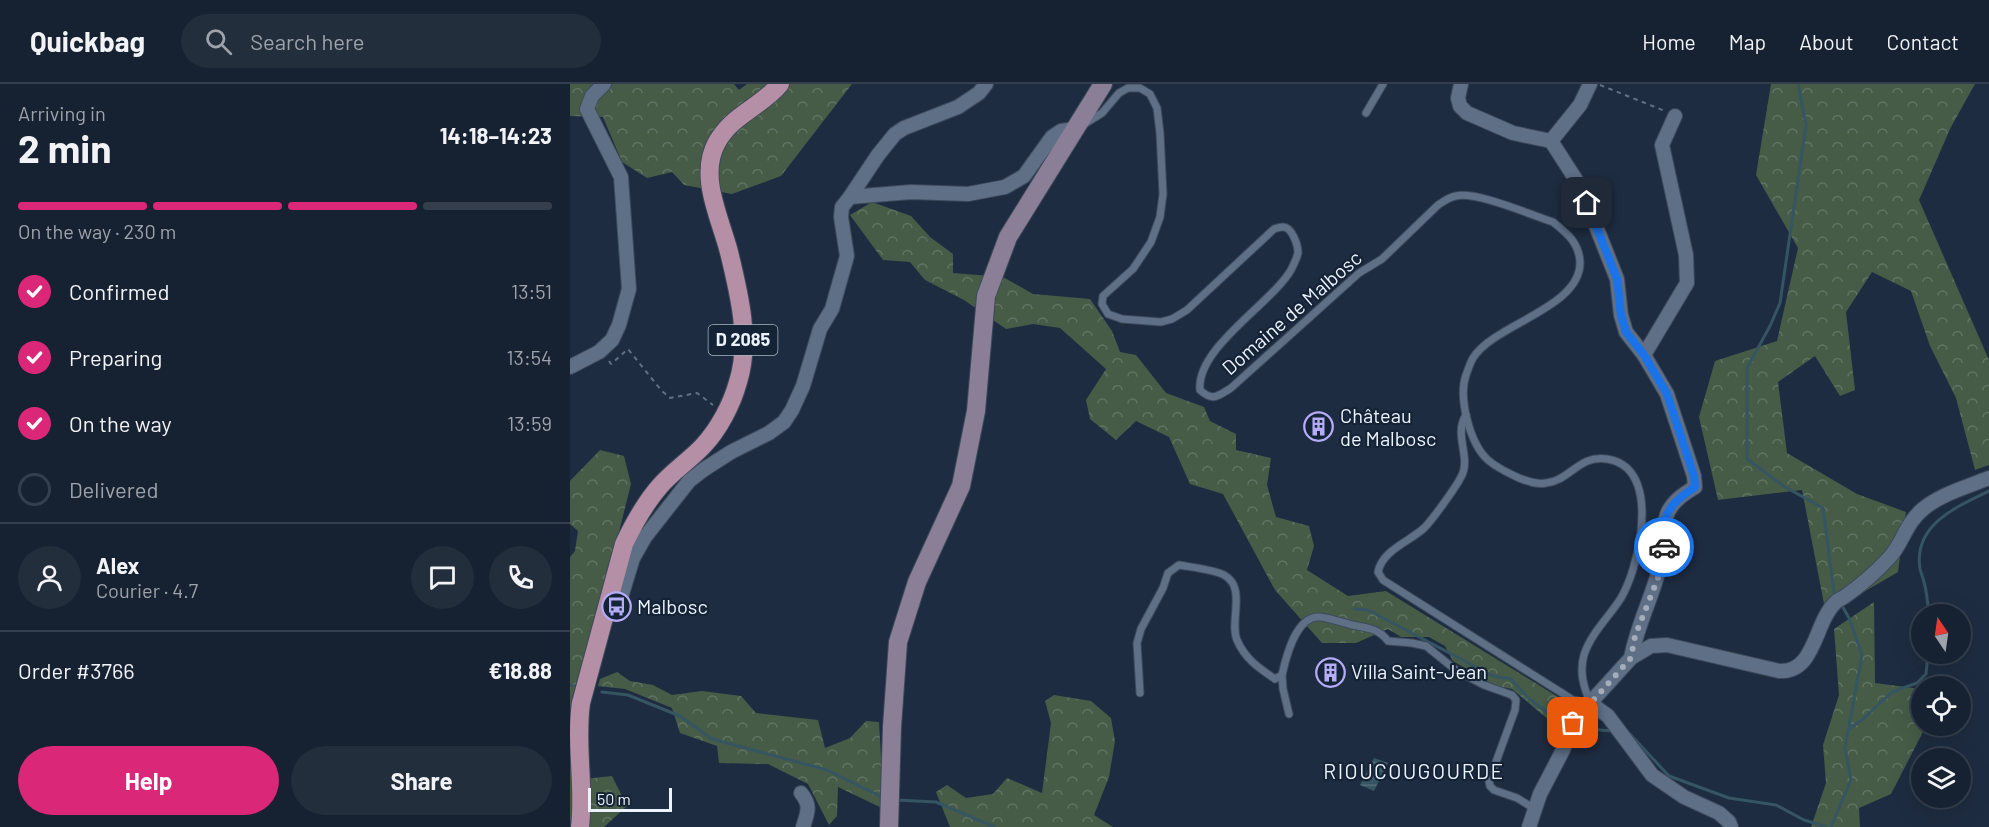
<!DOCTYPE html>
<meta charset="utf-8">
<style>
:root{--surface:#162131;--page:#232e3d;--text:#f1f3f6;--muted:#9ea3ab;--line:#353e4d;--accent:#db2777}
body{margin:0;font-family:Barlow,sans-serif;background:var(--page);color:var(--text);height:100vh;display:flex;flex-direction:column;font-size:22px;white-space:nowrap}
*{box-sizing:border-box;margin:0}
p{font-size:20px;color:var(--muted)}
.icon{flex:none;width:33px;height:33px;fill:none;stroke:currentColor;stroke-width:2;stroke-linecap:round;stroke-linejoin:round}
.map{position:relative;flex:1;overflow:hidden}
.panel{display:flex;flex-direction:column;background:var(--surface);width:570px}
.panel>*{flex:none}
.needle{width:39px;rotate:347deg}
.tools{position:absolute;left:1341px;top:520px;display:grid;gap:12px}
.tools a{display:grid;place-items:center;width:60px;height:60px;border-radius:50%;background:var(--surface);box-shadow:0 6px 24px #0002,0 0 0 2px var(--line);font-size:30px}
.scale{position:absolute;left:18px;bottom:15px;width:84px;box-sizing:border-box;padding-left:6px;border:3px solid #ebf3fe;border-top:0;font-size:16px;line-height:21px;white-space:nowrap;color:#ebf3fe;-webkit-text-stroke:4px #152336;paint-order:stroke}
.pin{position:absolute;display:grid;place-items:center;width:51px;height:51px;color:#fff;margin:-26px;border-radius:12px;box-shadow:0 3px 9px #0006}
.courier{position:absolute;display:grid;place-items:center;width:60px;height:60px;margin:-30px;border:4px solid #1a73e8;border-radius:50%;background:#fff;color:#222;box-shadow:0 2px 8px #0007}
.head em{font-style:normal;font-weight:700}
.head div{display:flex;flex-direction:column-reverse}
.head{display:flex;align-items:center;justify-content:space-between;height:102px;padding:0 18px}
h1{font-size:39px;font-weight:700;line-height:45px}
.bar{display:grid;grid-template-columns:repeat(4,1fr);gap:9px 6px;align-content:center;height:72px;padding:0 18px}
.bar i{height:8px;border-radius:4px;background:var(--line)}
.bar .on{background:var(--accent)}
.bar p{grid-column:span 4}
.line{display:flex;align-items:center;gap:15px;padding:0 18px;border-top:2px solid var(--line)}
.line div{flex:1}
.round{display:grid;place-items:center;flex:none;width:63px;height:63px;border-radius:32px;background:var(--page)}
ol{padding:0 18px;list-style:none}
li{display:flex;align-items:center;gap:18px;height:66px}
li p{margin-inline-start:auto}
li .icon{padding:6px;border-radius:50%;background:var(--accent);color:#fff;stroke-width:4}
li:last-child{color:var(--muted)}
li i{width:33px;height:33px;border:3px solid var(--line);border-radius:50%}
.action{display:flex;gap:12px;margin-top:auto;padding:12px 18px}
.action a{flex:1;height:69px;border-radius:36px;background:var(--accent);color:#fff;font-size:24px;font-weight:700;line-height:69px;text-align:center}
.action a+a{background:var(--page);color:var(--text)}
header{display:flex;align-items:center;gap:36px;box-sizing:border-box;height:84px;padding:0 30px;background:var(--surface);border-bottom:2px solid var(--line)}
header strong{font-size:28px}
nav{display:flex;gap:33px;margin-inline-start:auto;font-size:21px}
.search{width:420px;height:54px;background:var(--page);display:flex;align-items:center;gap:15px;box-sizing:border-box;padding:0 21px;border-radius:33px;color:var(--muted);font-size:22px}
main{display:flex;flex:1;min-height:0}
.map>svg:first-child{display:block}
.forest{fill:url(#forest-crowns)}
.water{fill:url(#water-rules)}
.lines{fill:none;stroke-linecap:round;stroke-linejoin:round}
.stream{stroke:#355562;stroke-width:3}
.lane-casing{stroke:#3e4a5b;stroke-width:9}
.street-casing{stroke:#3e4a5b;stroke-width:16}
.secondary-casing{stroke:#3e4a5b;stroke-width:20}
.primary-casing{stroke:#3e4a5b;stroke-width:20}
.path{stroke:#647082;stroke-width:2;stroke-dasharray:4.5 4.5;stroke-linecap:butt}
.lane{stroke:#5e6f86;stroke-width:7}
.street{stroke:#5e6f86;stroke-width:14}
.secondary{stroke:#8a7f96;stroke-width:18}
.primary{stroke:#b58fa5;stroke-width:18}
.done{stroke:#a3adbc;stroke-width:6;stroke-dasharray:0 10.8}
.route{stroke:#1a73e8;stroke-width:8}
.labels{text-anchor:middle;stroke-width:4.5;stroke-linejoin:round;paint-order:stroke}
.shield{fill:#152336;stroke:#abb5c2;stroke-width:1.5}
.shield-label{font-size:18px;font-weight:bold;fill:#ebf3fe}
.street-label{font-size:20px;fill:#ebf3fe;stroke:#152336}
.poi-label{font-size:20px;fill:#ebf3fe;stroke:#152336;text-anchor:start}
.neighbourhood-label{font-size:21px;letter-spacing:1.5px;fill:#ebf3fe;stroke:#152336}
</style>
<header>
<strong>Quickbag</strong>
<div class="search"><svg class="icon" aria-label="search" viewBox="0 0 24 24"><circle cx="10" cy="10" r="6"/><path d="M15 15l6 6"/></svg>Search here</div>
<nav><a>Home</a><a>Map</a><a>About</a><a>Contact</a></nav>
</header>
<main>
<section class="panel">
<div class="head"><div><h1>2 min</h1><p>Arriving in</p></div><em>14:18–14:23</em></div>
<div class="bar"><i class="on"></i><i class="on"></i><i class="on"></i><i></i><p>On the way · 230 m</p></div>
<ol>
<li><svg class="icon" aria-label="check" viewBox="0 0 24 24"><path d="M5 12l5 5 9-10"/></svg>Confirmed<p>13:51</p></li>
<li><svg class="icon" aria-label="check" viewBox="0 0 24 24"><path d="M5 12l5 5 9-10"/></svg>Preparing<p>13:54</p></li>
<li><svg class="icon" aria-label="check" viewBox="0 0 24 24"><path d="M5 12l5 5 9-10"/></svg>On the way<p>13:59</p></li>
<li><i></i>Delivered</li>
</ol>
<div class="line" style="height:108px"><a class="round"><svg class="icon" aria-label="person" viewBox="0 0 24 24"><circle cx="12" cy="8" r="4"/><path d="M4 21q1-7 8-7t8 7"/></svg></a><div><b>Alex</b><p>Courier · 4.7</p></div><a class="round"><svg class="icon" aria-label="chat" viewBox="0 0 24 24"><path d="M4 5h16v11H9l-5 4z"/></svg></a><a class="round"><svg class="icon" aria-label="phone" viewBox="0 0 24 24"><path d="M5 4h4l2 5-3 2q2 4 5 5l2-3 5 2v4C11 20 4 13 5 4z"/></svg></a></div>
<div class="line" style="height:78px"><div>Order #3766</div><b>€18.88</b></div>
<div class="action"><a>Help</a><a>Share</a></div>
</section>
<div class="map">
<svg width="1419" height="743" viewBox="0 0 1419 743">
<defs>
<pattern id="forest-crowns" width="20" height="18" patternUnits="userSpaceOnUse" patternTransform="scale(1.5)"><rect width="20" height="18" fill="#465c47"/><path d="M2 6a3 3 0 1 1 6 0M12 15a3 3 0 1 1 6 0" fill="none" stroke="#617463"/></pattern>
<pattern id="water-rules" width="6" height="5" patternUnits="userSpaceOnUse" patternTransform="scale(1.5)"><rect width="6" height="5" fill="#355562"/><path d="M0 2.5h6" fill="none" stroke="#526e7a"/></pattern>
</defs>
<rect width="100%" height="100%" fill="#1e2c41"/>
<!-- forest -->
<g class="forest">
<polygon points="0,0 164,0 169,6 177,0 282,0 211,92 162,110 114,101 102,88 77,94 52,78 33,33 0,32"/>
<polygon points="1201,0 1405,0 1381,43 1349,116 1419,276 1419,381 1405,386 1386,314 1360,262 1341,207 1302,188 1276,228 1285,306 1270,312 1245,272 1208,298 1217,369 1287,410 1336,428 1328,488 1256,530 1232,406 1148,416 1129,333 1145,277 1207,257 1228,164 1186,91"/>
<polygon points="302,118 341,132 360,153 383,170 383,189 433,193 463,210 520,215 542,247 550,268 566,271 596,309 634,323 640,337 666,350 666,366 701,374 697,401 706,433 739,442 744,462 737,486 778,512 816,507 993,616 993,648 942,605 923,601 883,577 875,562 859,553 831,553 818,545 786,559 752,559 705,506 653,410 620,400 599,353 566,337 546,356 520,335 516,316 536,285 490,244 463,240 436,245 394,216 355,196 340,178 313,176 280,131"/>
<polygon points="30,366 54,372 61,400 46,460 2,614 0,634 0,473 5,467 8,447 0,440 0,397"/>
<polygon points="1304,518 1305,599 1351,605 1352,642 1356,642 1321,710 1289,724 1290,743 1241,743 1256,699 1253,661 1269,611 1264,545"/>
<polygon points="47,588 60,597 83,601 102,611 132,607 171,612 186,629 248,636 255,664 280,654 296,637 309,638 314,725 268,703 267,732 259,741 238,700 198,680 149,679 147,662 110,649 102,624 55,605 28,602 30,595"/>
<polygon points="484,611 521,617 541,634 545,657 539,693 524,731 543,743 380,743 366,708 377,701 396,714 423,710 437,694 472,709 481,639 475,617"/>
<polygon points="0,656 4,696 42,692 57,722 34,743 21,743 0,737"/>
</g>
<!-- water -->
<polygon class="water" points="804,674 818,679 804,707 790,701"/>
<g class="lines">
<!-- stream -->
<g class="stream">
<polyline points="1228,0 1236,41 1210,219 1200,242 1177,284 1177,375 1215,403 1253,424 1264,508 1267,513"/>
<polyline points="784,525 798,526 923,592 941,595 957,613 995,642"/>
<path d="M 1359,531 C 1358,520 1357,509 1354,498 C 1353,494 1351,489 1350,485 C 1343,441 1386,423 1419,407"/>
<polyline points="0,601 3,602"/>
<polyline points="32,608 58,611 110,632 142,655 257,686 314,714"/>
<polyline points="1008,644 1042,647"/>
<polyline points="1279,645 1293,635 1322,608 1347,599 1356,590 1358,570"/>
<polyline points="1059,649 1099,692 1159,714 1206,721 1234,736 1257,743"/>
<polyline points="326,716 366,718 425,743"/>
<polyline points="1261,743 1281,696 1275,664 1292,571 1279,534 1270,518"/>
</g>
<defs>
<g id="lane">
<polyline points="796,29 813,0"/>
<path d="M 513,41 L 532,29 L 549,9 L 558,4 L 570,4 L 580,10 L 587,24 L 590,49 L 593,110 L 590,133 L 581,158 L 563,185 L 533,212 L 532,220 L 538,230 L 552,235 L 591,238 L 602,235 L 617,226 L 704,145 C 707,144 710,143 713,143 C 722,143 728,161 728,169 C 727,174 723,182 721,186 C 701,220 626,264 630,306 C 643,318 648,312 661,304 L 789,189 L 812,175 L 868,121 C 874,117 879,113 886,112 C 906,107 961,131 983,138 C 997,149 1009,159 1010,178 C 1011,224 924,240 903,274 C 900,279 898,286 896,291 C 888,314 900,360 918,376 C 927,384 938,389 949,394 C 957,397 967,401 976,399 C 999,397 1010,370 1037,375 C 1045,376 1051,379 1057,384 C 1085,411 1068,485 1051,514 C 1039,533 1021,549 1014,571 C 1009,589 1014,603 1020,619"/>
<path d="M 896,331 C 883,351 902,374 891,393 C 886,403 861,438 853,445 C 838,458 812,467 808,488 L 813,496 L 1003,616 L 1019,619"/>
<polyline points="712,591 713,605 719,630"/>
<path d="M 570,609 L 567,559 L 571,545 L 593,504 L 598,489 L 609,481 C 620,483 645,486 654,491 C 677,503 659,538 667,556 C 675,575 689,584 705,595 L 712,591 C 716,573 726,531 750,533 C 760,534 771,538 782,541 C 797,544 808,544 818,557 L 842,559 L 856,562 L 887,587 L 914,601 L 942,611 L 946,616 L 945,626 L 919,697 L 920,702 L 924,706 L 947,714 L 965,725"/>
</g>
<g id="street">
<polyline points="891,0 888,14 890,22 897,29 943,49 981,57"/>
<path d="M 1020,0 L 1010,21 L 981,57 L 1010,102 L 1047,195 L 1051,231 L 1056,248 L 1074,271 L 1097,310 L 1124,392 L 1125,403 C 1114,410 1104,416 1098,428 C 1093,438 1096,448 1094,459 C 1090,500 1068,535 1061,574"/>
<polyline points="280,113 341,108 398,110 435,103 454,92 482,53 491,47 505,45"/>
<polyline points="1074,271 1117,199 1116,171 1092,61 1105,32"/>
<polyline points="0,283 29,268 42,256 49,241 59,205 51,93 17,25 22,12 34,0"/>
<polyline points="39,515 48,514 52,510 63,474 75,453 119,397 133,386 161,368 199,349 214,338 222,326 233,302 250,245 262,225 277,172 271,133 272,123 280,113 308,71 325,50 334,44 388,23 409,9 416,0"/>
<polyline points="1020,619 1038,632 1082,691 1114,713 1149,729 1159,738 1161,743"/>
<path d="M 231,709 C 241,721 238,728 233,743"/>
<path d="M 959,743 L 970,710 L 993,666 L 1005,633 L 1020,619 L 1061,574 L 1081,562 L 1097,561 L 1209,587 C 1246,589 1244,538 1266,518 C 1268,516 1271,515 1274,513 C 1290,502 1306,488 1319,474 C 1333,459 1335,440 1353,425 C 1371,410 1397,403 1419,394"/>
</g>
<polyline id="secondary" points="319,743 322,643 328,558 347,498 391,402 406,327 416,212 438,153 533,0"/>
<path id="primary" d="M 10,743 C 15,702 5,660 11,619 L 54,460 C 64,439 75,419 90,402 C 103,387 120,376 133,362 C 149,345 162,320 168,298 C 181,257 169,209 159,168 C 150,133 128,92 147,58 C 163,30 191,23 210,0"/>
</defs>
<!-- lane casing -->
<use href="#lane" class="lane-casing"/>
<!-- street casing -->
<use href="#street" class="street-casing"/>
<!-- secondary casing -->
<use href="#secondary" class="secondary-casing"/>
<!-- primary casing -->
<use href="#primary" class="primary-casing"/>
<!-- path -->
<g class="path">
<polyline points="1030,1 1095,27"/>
<polyline points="39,277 41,280 58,265 91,306 100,314 127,309 143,321"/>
</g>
<!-- lane -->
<use href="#lane" class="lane"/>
<!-- street -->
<use href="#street" class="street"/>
<!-- secondary -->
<use href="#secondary" class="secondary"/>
<!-- primary -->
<use href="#primary" class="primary"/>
</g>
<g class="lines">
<!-- done -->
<polyline class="done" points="1003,639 1005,633 1020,620 1061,574 1065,552 1088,494 1094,463"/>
<!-- route -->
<path class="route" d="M 1017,119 L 1047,195 L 1051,231 L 1056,248 L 1074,271 L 1097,310 L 1124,392 L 1125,403 C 1110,413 1095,424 1094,443 C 1094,450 1095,456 1094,463"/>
</g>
<!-- icons -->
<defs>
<symbol id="building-ring" viewBox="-11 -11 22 22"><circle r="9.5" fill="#152336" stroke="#b5acf8" stroke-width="1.5"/><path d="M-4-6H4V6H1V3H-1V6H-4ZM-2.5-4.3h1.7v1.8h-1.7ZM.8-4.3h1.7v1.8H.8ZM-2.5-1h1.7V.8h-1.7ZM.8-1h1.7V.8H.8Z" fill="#b5acf8"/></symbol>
<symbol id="bus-ring" viewBox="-11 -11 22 22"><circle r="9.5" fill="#152336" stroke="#b5acf8" stroke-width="1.5"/><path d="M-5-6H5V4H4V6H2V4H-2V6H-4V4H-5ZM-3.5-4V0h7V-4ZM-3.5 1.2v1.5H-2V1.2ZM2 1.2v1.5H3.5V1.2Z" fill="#b5acf8"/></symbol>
</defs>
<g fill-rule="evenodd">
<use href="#building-ring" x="732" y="326" width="33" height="33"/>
<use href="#bus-ring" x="30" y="506" width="33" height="33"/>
<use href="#building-ring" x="744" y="572" width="33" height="33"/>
</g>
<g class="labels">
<!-- shield labels -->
<rect class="shield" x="138.5" y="241" width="69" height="30" rx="4.5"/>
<g class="shield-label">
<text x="173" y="262">D 2085</text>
</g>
<!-- street labels -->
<g class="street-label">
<text transform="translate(722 229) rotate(-41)" y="7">Domaine de Malbosc</text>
</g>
<!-- poi labels -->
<g class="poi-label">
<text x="770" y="339">Château<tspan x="770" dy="23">de Malbosc</tspan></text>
<text x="67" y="530">Malbosc</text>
<text x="781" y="595">Villa Saint-Jean</text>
</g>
<!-- neighbourhood labels -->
<g class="neighbourhood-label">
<text x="844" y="695">RIOUCOUGOURDE</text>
</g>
</g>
</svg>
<div class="tools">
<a><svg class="needle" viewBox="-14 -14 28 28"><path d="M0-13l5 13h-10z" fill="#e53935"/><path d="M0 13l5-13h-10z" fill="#9ea3ab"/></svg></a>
<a><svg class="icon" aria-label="locate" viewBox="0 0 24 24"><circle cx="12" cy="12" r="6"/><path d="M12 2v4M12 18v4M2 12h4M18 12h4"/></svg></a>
<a><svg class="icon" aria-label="layers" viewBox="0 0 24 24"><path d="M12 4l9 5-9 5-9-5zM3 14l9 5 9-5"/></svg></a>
</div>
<div class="scale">50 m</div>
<div class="pin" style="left:1003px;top:639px;background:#ea580c"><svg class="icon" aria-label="bag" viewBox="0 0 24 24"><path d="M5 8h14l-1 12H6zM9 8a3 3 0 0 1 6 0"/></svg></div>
<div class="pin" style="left:1017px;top:119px;background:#1f2937"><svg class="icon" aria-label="home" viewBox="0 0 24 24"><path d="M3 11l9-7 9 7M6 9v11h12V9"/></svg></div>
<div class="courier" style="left:1094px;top:463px"><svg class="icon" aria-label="car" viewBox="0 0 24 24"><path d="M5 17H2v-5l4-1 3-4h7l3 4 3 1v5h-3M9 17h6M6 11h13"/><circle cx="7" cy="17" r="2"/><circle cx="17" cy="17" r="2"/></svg></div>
</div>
</main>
